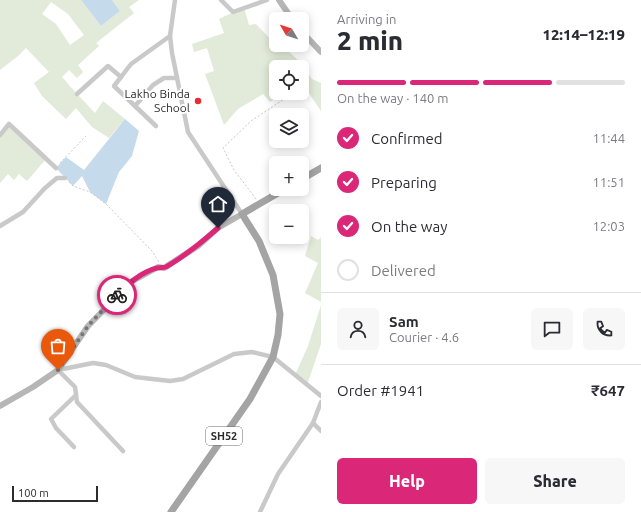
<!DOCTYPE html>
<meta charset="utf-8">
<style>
:root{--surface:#fff;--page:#f7f7f7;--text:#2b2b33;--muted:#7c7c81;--line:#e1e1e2;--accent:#db2777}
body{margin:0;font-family:Ubuntu,sans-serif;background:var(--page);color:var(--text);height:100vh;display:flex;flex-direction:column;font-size:15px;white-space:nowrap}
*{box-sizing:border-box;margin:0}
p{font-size:13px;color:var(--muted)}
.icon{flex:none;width:22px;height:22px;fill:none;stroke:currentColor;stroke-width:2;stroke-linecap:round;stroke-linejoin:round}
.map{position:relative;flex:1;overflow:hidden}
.drawer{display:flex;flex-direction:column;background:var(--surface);width:320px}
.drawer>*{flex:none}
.needle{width:26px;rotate:309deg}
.buttons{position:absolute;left:269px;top:12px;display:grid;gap:8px}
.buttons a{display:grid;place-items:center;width:40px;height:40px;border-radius:6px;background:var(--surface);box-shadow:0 2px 10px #0003;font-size:20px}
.scale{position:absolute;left:12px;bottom:10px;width:86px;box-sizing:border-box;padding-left:4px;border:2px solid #2c2c2c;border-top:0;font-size:11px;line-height:14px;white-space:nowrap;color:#2c2c2c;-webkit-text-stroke:3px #fff;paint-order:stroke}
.pin{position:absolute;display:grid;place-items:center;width:34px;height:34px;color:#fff;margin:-41px -17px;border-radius:50% 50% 50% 0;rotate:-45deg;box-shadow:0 0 4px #0007}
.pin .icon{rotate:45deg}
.courier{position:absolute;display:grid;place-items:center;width:40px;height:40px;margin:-20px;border:3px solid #db2777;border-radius:50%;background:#fff;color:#222;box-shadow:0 1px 5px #0007}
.headline em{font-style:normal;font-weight:800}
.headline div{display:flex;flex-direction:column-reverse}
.headline{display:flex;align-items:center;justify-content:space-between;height:68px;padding:0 16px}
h1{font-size:26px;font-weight:800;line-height:30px}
.bar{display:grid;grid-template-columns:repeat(4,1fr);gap:6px 4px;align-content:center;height:48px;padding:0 16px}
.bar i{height:5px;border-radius:3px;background:var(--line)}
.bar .current{background:var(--accent)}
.bar p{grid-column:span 4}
.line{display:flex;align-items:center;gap:10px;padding:0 16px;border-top:1px solid var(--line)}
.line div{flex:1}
.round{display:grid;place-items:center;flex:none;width:42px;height:42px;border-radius:6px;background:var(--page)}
ol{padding:0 16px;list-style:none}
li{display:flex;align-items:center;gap:12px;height:44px}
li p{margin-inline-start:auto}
li .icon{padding:4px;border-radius:50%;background:var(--accent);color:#fff;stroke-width:4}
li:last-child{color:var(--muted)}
li i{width:22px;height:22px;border:2px solid var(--line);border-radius:50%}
.button{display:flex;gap:8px;margin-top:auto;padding:8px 16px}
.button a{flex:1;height:46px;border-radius:6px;background:var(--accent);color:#fff;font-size:16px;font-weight:800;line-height:46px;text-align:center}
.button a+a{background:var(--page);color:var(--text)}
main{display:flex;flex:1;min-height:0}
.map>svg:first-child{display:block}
.green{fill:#e2ead9;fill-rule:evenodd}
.water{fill:#c5dbeb}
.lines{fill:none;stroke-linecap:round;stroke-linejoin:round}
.path{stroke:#c9c9c9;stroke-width:1;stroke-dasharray:2 2;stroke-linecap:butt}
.street{stroke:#c9c9c9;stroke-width:4.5}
.secondary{stroke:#b6b6b6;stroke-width:6}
.primary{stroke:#a4a4a4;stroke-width:7}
.done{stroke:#767676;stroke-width:4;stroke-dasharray:0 7.2}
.route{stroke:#db2777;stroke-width:5}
.poi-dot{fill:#e62c36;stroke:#fff;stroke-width:1.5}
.labels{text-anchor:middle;stroke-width:4;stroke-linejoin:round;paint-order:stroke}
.shield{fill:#fff;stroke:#6b6b6b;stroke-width:1}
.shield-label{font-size:11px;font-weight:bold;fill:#2c2c2c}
.poi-label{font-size:12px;fill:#2c2c2c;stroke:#fff;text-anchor:end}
</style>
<main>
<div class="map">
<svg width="321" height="512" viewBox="0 0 321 512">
<rect width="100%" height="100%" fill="#fff"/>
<!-- green -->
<g class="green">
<path d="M 0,0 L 81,0 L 101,26 L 120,11 L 112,0 L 139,0 L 129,7 L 134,13 L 96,43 L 99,46 L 78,65 L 83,72 L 77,78 L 69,70 L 62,77 L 77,94 L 95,113 L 103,101 L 125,119 L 109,138 L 92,127 L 76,108 L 66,119 L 42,96 L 34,83 L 49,72 L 26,48 L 18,56 L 0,70 ZM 51,2 L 68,14 L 84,35 L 70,45 L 56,24 L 42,14 Z"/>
<polygon points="244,7 249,25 256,24 278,47 282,45 301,63 312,79 321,83 321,111 302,83 302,67 276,67 276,93 284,93 270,102 263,94 238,109 224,125 205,74 214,71 207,48 194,52 192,44 224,33 219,19"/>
<polygon points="9,124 46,159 27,181 19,174 14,180 8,174 0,183 0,135"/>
<polygon points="311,236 318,240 321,237 321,302 305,293 318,263 305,256"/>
<polygon points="321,305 321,344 307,385 295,375 308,346"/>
</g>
<!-- water -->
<g class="water">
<polygon points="81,0 112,0 120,11 101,26"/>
<polygon points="125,119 139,131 132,156 119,172 106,204 90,192 82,176 73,186 56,168 66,157 84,170"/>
</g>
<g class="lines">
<!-- path -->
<g class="path">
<polyline points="60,163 86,136"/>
<polyline points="69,182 73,186 90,192 106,204 152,251 159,262"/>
<polyline points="256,199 234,170 223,148 251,121 290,95"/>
</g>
<!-- street -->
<g class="street">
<polyline points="175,0 170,36 172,53 188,132 242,214"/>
<polyline points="221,0 233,12 267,0"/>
<polyline points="121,77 114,86 135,106"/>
<polyline points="77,94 108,66 121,77 131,64 170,36"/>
<polyline points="156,126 135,106 153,85 164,78 177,78"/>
<polyline points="0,135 9,124 56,168"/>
<polyline points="0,226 23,212 45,188 57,178 65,178"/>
<polyline points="58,370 93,363 106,365 135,377 170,381 183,379 234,354 252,352 273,357 321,396"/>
<polyline points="58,370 75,387 77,402 123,451"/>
<polyline points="313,423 321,431"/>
<polyline points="74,447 56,428 51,419 76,395"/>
<polyline points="260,512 278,474 313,423 321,402"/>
</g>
<!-- secondary -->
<g class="secondary">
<polyline points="279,0 292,19"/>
<polyline points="302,32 321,52"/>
<polyline points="0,406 33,387 58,370 88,326 131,282 158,267 164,268 198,246 218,228 242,214"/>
</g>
<!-- primary -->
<g class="primary">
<polyline points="302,179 321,168"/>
<polyline points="171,512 250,399 273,357 278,335 280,314 273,275 259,241 242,214 285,189"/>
</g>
</g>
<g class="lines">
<!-- done -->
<polyline class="done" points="58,370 88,326 117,295"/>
<!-- route -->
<path class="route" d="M 117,295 C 128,284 141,272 157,268 C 161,267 163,268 166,267 C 185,256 202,242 218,228"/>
</g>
<!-- markers -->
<circle class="poi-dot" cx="198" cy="101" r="4"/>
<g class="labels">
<!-- shield labels -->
<rect class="shield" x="206" y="427" width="36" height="18" rx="3"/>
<g class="shield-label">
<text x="224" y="440">SH52</text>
</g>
<!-- poi labels -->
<g class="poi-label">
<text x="190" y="98">Lakho Binda<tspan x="190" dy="14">School</tspan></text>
</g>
</g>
</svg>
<div class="buttons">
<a><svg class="needle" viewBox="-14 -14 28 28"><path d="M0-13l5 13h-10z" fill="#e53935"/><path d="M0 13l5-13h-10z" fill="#7c7c81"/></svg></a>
<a><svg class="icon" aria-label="locate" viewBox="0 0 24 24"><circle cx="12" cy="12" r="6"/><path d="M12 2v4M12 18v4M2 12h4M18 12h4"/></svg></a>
<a><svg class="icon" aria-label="layers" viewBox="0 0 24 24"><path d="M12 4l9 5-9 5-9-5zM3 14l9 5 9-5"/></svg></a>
<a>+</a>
<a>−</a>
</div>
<div class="scale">100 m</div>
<div class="pin" style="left:58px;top:370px;background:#ea580c"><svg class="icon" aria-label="bag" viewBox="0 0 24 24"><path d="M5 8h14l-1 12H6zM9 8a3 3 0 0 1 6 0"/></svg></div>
<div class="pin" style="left:218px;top:228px;background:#1f2937"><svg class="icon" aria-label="home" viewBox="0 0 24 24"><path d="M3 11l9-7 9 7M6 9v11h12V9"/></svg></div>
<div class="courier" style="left:117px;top:295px"><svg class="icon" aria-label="bike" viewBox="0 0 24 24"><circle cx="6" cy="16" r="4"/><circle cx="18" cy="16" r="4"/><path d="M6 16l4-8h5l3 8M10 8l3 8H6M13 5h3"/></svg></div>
</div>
<section class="drawer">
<div class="headline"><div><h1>2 min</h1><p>Arriving in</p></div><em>12:14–12:19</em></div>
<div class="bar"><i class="current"></i><i class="current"></i><i class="current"></i><i></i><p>On the way · 140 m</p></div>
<ol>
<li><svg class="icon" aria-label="check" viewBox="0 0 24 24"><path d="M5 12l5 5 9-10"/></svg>Confirmed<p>11:44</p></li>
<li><svg class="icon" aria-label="check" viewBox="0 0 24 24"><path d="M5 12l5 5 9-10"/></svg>Preparing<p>11:51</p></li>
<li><svg class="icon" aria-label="check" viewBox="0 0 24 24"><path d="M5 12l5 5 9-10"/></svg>On the way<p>12:03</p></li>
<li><i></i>Delivered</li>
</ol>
<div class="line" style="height:72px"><a class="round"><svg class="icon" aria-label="person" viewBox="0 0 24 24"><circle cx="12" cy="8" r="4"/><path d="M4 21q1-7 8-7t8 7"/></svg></a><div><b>Sam</b><p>Courier · 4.6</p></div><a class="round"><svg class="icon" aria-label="chat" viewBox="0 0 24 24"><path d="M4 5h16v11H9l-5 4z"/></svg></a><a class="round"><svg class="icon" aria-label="phone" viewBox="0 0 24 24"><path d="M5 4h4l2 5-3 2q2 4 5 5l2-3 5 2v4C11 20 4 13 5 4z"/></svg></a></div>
<div class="line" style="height:52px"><div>Order #1941</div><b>₹647</b></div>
<div class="button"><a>Help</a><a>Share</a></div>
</section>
</main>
